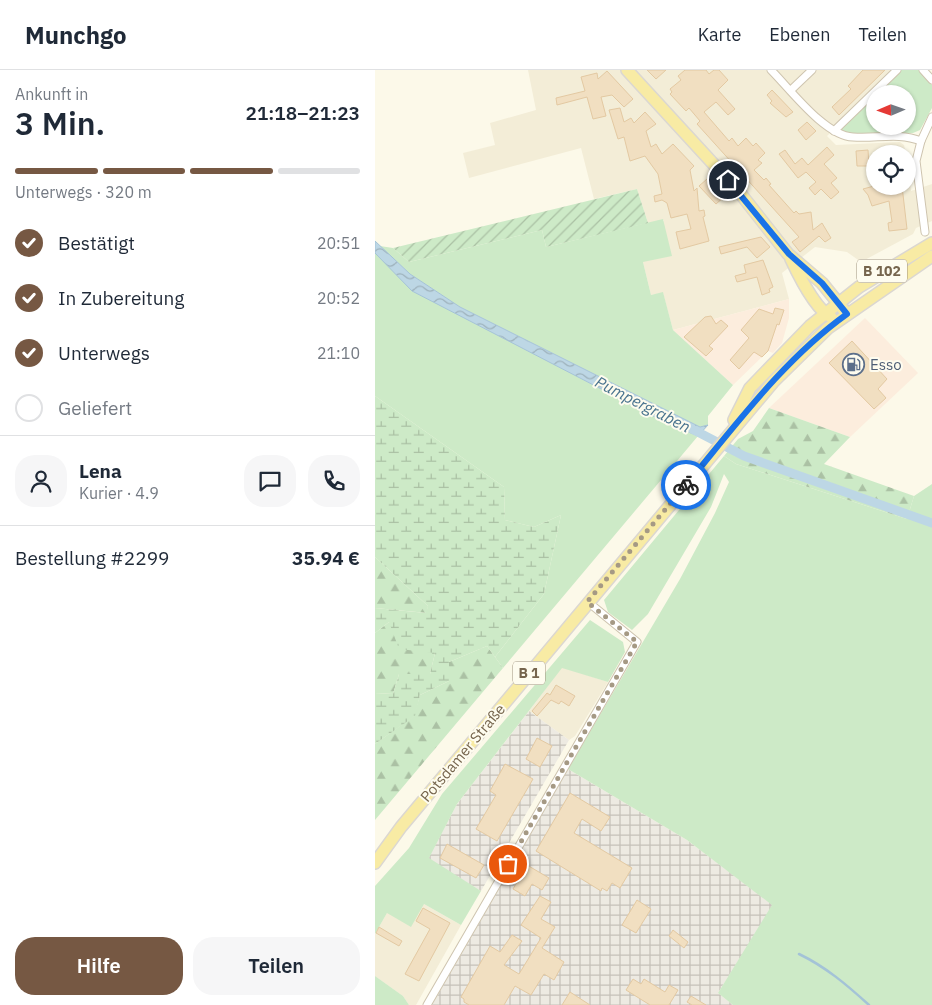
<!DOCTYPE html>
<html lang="de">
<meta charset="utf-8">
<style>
:root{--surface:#fff;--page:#f6f6f7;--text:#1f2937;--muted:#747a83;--line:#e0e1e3;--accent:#765843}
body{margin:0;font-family:"IBM Plex Sans",sans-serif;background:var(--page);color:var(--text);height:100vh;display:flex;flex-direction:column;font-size:19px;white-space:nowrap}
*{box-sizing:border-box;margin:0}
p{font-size:16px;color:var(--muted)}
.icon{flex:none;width:28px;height:28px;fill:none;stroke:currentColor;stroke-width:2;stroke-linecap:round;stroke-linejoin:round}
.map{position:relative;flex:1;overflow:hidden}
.details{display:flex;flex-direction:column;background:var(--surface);width:375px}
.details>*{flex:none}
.needle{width:32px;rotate:268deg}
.fabs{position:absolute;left:491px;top:15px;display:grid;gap:10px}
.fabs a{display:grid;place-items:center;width:50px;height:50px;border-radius:50%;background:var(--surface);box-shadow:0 1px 4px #0004;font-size:25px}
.pin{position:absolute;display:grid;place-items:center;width:42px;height:42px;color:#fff;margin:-21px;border:2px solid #fff;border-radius:50%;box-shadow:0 1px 5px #0007}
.courier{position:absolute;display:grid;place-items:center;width:50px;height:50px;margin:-25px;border:4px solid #1a73e8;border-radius:50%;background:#fff;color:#222;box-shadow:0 1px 6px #0007}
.head em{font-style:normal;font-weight:600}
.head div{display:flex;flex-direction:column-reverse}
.head{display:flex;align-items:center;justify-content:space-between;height:85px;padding:0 15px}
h1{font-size:32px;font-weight:600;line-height:38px}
.bar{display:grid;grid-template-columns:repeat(4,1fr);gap:8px 5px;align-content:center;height:60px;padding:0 15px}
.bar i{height:6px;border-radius:4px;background:var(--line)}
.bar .active{background:var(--accent)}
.bar p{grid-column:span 4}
.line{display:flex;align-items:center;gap:12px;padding:0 15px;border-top:1px solid var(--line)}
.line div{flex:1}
.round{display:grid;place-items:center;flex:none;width:52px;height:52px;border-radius:20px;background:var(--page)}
ol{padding:0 15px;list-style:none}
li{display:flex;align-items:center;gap:15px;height:55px}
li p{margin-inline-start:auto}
li .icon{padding:5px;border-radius:50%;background:var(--accent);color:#fff;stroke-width:4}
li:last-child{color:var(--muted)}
li i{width:28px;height:28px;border:2px solid var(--line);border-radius:50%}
.primary-button{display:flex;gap:10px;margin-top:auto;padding:10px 15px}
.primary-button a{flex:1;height:58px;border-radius:20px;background:var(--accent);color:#fff;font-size:20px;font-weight:600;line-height:58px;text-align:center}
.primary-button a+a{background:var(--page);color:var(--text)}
header{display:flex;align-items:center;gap:30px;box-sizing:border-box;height:70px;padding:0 25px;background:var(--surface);border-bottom:1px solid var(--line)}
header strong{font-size:24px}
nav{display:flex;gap:28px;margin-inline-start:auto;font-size:18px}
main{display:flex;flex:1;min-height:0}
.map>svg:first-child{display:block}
.residential{fill:#f3edd7}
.commercial{fill:#fceddd}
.industrial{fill:url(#industrial-grid)}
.green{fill:#cdeac7}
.forest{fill:url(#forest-firs)}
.wetland{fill:url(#wetland-marsh)}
.garden{fill:url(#garden-furrows)}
.water{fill:url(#water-waves);stroke:#a4c3d7}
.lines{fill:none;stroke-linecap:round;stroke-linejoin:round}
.stream{stroke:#a4c3d7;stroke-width:2.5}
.canal{stroke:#bdd7e5;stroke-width:9}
.building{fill:#f1dfc1;stroke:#e3c9a2}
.street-casing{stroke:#cec4af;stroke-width:9}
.primary-casing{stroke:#dbd7d1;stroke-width:14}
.street{stroke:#fff;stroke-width:7}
.primary{stroke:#f8eba4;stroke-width:11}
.done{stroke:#a59984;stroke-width:5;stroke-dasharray:0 9}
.route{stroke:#1a73e8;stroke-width:6}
.labels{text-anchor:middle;stroke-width:4;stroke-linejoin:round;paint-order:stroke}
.shield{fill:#fefcef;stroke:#9f927e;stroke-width:1}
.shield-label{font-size:14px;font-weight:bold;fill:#76654d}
.service-label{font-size:15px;fill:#4e5e75;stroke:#fefcef;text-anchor:start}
.street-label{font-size:15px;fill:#76654d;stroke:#fefcef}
.water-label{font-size:16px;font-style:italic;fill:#4a748f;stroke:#fefcef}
</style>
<header>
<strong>Munchgo</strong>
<nav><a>Karte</a><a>Ebenen</a><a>Teilen</a></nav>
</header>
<main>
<section class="details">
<div class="head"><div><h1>3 Min.</h1><p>Ankunft in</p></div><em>21:18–21:23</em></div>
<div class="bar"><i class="active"></i><i class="active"></i><i class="active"></i><i></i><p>Unterwegs · 320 m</p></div>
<ol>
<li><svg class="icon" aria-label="check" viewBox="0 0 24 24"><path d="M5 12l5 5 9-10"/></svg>Bestätigt<p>20:51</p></li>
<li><svg class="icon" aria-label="check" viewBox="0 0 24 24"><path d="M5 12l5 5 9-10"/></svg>In Zubereitung<p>20:52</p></li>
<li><svg class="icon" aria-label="check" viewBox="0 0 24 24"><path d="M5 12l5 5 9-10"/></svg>Unterwegs<p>21:10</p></li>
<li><i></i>Geliefert</li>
</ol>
<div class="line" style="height:90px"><a class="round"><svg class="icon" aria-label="person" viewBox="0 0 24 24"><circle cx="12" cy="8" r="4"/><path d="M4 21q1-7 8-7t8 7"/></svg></a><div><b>Lena</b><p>Kurier · 4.9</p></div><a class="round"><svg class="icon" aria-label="chat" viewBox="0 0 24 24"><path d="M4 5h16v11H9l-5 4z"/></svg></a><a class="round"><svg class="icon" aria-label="phone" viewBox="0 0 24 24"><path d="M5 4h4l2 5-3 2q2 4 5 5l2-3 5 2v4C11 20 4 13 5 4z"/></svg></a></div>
<div class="line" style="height:65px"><div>Bestellung #2299</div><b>35.94 €</b></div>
<div class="primary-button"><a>Hilfe</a><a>Teilen</a></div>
</section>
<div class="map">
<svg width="557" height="935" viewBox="0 0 557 935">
<defs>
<pattern id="industrial-grid" width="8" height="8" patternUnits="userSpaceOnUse" patternTransform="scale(1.25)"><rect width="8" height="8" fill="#edeae2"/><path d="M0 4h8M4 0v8" fill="none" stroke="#c5c1b9"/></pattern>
<pattern id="forest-firs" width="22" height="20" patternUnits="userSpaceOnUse" patternTransform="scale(1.25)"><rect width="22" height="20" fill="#cdeac7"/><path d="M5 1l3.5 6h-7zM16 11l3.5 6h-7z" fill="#abc1a4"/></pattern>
<pattern id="wetland-marsh" width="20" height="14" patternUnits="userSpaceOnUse" patternTransform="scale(1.25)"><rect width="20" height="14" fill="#cdeac7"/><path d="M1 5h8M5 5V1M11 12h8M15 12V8" fill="none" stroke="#abc1a4"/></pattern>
<pattern id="garden-furrows" width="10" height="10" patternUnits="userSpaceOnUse" patternTransform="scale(1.25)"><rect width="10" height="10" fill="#cdeac7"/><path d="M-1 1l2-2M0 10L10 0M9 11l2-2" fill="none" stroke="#abc1a4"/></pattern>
<pattern id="water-waves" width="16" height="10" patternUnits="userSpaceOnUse" patternTransform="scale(1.25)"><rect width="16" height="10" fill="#bdd7e5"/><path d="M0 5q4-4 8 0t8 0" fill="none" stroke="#9eb2bc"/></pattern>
</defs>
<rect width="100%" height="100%" fill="#fcf9e9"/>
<!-- residential -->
<g class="residential">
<polygon points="153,0 519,0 452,66 461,75 525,72 529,75 531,84 500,84 500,116 532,116 533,98 536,121 557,114 557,151 541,158 538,164 486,192 472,182 440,177 407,203 414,229 298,260 288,223 276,225 268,192 289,150 273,153 262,119 219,129 206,78 94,108 88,83 120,75 115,53 161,40"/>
<polygon points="187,597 233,612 200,666 194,670 154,641"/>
<polygon points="49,834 86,855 41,935 34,935 28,926 0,906 0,864 12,843"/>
</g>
<!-- commercial -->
<g class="commercial">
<polygon points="414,229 414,248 407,273 398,283 393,281 358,315 298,260"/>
<polygon points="490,248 543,303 475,367 394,338"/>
</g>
<!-- industrial -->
<g class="industrial">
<polygon points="154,641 194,670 106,821 53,789 82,734"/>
<polygon points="193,699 312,770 398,835 343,923 358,935 57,935"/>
</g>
<!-- green -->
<g class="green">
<polygon points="526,0 544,0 557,15 557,38 545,60 538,63 480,65 467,62 467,57 500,25 500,56 532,56 532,24 501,24"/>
<polygon points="288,149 297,186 268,192 276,225 288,222 298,260 358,315 333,346 333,355 325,357 85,237 35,204 5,176 18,178 34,192 167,160 171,177"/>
<polygon points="0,183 38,221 288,351 323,366 128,598 120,587 169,524 186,445 159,457 130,450 129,417 0,326"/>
<polygon points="349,386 361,394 532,449 539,426 557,414 557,935 358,935 343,923 397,835 312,770 193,699 305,509 340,443 354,412 349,404 336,437 273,544 257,560 233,542 229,530"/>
<polygon points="215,550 248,572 250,582 233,612 187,598 82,734 54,788 106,821 86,855 49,834 36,857 12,843 0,864 0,816 34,778 67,724"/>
<polygon points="0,906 28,926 34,935 0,935"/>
</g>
<!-- forest -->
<g class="forest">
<polygon points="394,338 475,367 449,394 539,426 532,449 361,394 349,386 363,369 378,361"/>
<polygon points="0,487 53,536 52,543 0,538"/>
<polygon points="14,552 60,583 55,604 24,604 18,624 0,623 0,563"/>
<polygon points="112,576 128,598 0,750 0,674 39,646 45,625 74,611 74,592"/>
</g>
<!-- wetland -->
<polygon class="wetland" points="0,326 129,417 130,450 159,457 186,445 169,524 120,587 112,576 74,592 74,611 45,625 40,646 0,674 0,623 18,624 24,604 55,604 60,583 24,579 14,552 0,563 0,538 51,543 53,536 0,487"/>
<!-- garden -->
<polygon class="garden" points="262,119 273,153 171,177 167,160 34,192 18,178"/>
<!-- water -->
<polygon class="water" points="0,171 35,204 85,237 325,357 333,355 323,366 288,351 37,221 0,183"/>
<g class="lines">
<!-- stream -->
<path class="stream" d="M 424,884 C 451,897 472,915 494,935"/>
<!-- canal -->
<polyline class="canal" points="317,359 369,386 557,453"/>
</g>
<!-- building -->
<g class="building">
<polygon points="272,0 291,0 281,9"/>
<polygon points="310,0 331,0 334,4 339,0 344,0 353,10 343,20 360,39 353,45 341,32 329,42 354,71 357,68 363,76 371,68 378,76 381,73 390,83 383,90 387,93 379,100 389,110 391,108 396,114 394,115 419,143 421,141 424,144 436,142 438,160 447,153 456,168 450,172 444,166 425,182 417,172 424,167 322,54 325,51 314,38 311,41 295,24 297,22 295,19 306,10 303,6"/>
<polygon points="488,0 510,0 464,45 457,37 476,19 473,16"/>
<polygon points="232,1 258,29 249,37 237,25 226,27 231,46 218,49 212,27 182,35 181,28 210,21 206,7 222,3 223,9"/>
<polygon points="397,20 418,42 411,47 395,33 397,31 392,25"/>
<polygon points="245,38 249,52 256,48 259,53 270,42 281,54 271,61 276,77 281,74 287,84 298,74 319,96 315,100 319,121 322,118 324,141 329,140 330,146 328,147 334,171 305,179 301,162 316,159 312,144 296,148 292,133 287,130 280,132 279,126 287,124 283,104 270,86 255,91 249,67 243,69 234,40"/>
<polygon points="432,52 441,61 431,70 423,60"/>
<polygon points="452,77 459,85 449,94 462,108 456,113 464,122 456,129 446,119 440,125 434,118 441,112 431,102 423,108 404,84 410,80 420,94 427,88 433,95"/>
<polygon points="493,80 494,96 482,96 481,81"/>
<polygon points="332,109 349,127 341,134 324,116"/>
<polygon points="499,116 527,116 532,159 514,161 513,153 517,152 514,131 497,136 493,125 488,119"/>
<polygon points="386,167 395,177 382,188 372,177 346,184 344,177"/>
<polygon points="388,190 398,217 394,219 395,222 387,225 382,207 362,212 360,206 371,203 369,195"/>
<polygon points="400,238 409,240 404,255 402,254 393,281 387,287 379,282 364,299 355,290 374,268 366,260 384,239 398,244"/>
<polygon points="336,246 341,254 346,250 353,256 334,276 338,279 331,286 309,267 330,247"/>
<polygon points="477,271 512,309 503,319 511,328 499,339 454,293"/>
<polygon points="181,615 200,626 194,636 186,631 184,634 176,630 162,646 157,641 172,623 175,625"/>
<polygon points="162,668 177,676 165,697 151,689"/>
<polygon points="130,694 158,709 122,771 101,759 121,725 115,721"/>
<polygon points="195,723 235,747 226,761 207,749 199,763 257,798 245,818 237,813 232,821 227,818 226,821 161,781"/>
<polygon points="72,774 109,795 101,808 65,788"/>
<polygon points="152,795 174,808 167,820 157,814 150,826 138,819"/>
<polygon points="165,826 176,832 166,849 180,857 167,878 189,892 179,910 169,904 156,925 140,916 129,935 94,935 89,932 89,929 86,927 115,876 125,882 137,865 147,871 129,895 144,904 166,868 146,855"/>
<polygon points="262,830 276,839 261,863 247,855"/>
<polygon points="48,838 75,853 44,911 30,904 55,859 41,851"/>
<polygon points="4,857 27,871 24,876 1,863"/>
<polygon points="298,860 313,872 309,878 294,866"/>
<polygon points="258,909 266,914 269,909 290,922 294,915 303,920 294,935 275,935 251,920"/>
<polygon points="195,922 215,935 187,935"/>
<polygon points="316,926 331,935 317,935 312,932"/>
</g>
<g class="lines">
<defs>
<g id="street">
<path d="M 396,0 C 416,20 450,66 478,67 C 501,69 523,62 546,71"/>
<polyline points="548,0 557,10"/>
<polyline points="416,20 437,0"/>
<polyline points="459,61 522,0"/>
<polyline points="550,162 541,91 546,71 557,47"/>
<polyline points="52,935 262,572 213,532"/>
</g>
<g id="primary">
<polyline points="252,0 365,123 413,184 447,213 472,244"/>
<path d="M 416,189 C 423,204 441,240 456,247"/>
<polyline points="359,350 375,318 435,256 484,217 557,173"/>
<polyline points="0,793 26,757 399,311 453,258 557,186"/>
</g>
</defs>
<!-- street casing -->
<use href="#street" class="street-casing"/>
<!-- primary casing -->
<use href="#primary" class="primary-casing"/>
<!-- street -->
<use href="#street" class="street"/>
<!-- primary -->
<use href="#primary" class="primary"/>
</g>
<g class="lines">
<!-- done -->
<polyline class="done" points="133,794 262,572 212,532 311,415"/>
<!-- route -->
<path class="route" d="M 311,415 C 360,356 409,289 472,244 L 447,213 L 414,184 L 353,110"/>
</g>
<!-- icons -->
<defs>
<symbol id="fuel-ring" viewBox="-11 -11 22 22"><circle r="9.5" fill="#fefcef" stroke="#5c6f8a" stroke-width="1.5"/><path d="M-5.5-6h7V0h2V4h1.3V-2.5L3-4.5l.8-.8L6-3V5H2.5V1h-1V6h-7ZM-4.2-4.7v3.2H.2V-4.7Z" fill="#5c6f8a"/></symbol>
</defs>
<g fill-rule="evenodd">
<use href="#fuel-ring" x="466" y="282" width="25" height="25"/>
</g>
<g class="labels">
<!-- shield labels -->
<g class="shield">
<rect x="482" y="189.5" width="50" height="23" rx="4"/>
<rect x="138" y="591.5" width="32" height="23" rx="4"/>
</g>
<g class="shield-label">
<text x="507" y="206">B 102</text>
<text x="154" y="608">B 1</text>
</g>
<!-- service labels -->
<g class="service-label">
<text x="495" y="300">Esso</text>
</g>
<!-- street labels -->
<g class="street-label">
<text transform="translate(88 683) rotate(-50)" y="5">Potsdamer Straße</text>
</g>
<!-- water labels -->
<g class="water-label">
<text transform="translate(268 334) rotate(27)" y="6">Pumpergraben</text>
</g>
</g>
</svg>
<div class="fabs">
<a><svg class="needle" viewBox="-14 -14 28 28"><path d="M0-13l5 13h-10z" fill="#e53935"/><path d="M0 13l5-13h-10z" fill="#747a83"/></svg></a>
<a><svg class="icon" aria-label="locate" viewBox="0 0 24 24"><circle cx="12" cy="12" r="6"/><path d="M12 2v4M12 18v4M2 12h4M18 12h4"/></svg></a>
</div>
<div class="pin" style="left:133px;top:794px;background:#ea580c"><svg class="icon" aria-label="bag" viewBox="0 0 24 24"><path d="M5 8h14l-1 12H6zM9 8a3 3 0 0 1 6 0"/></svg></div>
<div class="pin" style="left:353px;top:110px;background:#1f2937"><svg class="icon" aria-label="home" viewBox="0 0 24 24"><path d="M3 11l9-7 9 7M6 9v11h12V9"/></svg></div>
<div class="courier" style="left:311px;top:415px"><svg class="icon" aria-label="bike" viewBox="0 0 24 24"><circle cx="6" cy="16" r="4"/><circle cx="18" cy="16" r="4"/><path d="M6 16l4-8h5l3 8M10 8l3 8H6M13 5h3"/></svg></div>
</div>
</main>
